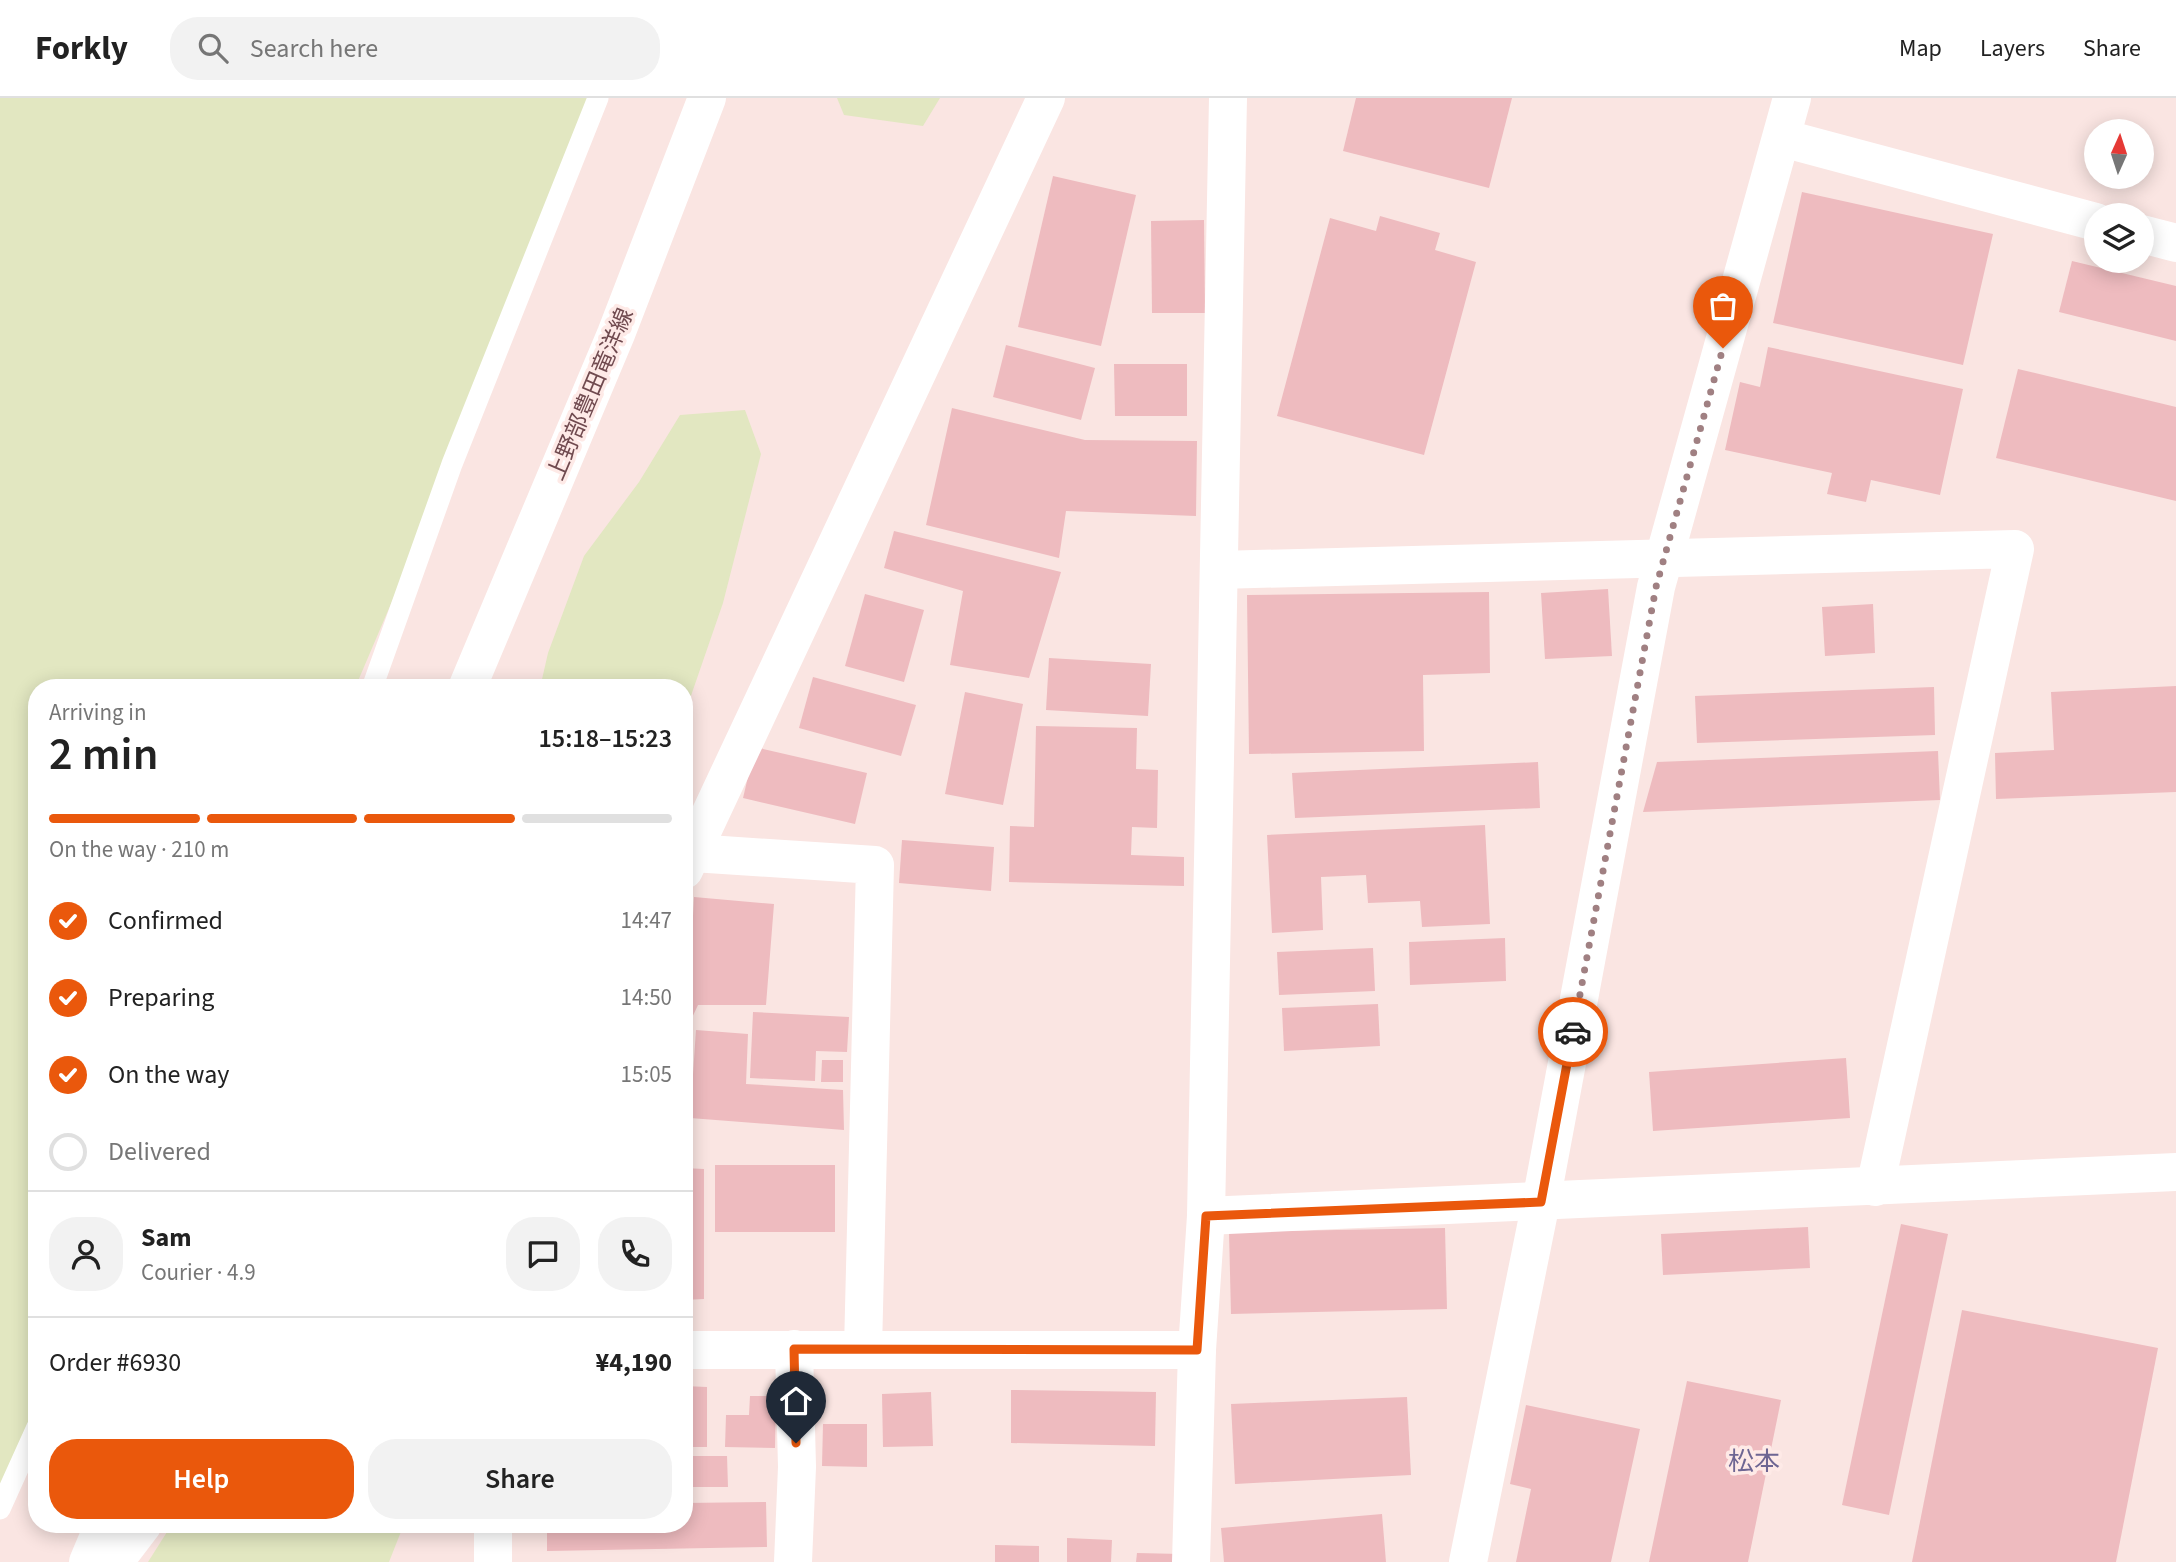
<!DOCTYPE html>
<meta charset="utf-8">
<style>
:root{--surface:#fff;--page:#f2f2f2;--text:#222;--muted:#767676;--line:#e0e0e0;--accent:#ea580c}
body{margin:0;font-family:"Source Sans 3","Noto Sans JP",sans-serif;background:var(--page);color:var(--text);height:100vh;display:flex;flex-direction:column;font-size:26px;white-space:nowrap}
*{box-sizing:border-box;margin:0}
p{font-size:23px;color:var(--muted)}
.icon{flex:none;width:38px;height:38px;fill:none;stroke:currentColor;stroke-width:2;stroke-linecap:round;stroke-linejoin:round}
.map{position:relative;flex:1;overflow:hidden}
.side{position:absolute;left:28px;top:581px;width:665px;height:854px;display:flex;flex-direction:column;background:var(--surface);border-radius:28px;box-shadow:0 4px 18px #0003}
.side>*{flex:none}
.needle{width:46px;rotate:3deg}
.buttons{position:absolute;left:2084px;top:21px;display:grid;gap:14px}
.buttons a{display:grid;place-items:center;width:70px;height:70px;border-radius:50%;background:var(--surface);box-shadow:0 4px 18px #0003;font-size:35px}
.pin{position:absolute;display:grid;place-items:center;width:60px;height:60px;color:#fff;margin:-72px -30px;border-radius:50% 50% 50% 0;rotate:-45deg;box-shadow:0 0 7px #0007}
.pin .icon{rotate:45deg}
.courier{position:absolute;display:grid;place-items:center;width:70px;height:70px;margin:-35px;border:5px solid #ea580c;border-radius:50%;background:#fff;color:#222;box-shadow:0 2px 9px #0007}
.head em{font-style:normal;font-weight:600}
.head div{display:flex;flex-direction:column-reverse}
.head{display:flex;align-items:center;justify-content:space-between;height:119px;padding:0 21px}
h1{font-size:46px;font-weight:600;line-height:52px}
.bar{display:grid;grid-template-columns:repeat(4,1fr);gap:10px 7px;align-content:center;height:84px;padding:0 21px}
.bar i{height:9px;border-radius:5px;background:var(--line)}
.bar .on{background:var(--accent)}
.bar p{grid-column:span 4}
.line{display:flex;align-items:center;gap:18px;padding:0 21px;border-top:2px solid var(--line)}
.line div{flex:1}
.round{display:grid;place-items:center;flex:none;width:74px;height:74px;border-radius:28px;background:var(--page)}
ol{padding:0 21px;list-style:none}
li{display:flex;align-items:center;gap:21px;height:77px}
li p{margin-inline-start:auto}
li .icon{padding:7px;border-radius:50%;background:var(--accent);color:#fff;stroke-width:4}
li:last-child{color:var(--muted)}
li i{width:38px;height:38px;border:4px solid var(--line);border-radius:50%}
.primary-button{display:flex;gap:14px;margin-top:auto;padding:14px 21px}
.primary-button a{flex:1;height:80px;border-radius:28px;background:var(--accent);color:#fff;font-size:28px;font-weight:600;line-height:80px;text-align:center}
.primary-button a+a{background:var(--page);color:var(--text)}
header{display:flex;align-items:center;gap:42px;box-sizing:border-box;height:98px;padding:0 35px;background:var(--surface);border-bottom:2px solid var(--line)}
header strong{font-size:33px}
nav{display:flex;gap:38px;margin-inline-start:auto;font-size:24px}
.search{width:490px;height:63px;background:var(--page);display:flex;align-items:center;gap:18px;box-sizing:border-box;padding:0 24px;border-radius:28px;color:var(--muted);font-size:26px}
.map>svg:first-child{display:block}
.green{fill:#e2e7c1}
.building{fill:#eebbbf}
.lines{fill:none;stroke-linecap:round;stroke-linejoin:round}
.service{stroke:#fff;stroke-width:21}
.minor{stroke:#fff;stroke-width:38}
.tertiary{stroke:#fff;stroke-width:38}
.secondary{stroke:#fff;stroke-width:38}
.done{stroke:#a08082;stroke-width:7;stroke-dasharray:0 12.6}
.route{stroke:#ea580c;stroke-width:9}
.labels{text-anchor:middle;stroke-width:7;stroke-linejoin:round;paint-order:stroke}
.street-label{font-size:23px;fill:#704a4f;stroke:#feeae7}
.quarter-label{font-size:26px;fill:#6e6693;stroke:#feeae7}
</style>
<header>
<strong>Forkly</strong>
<div class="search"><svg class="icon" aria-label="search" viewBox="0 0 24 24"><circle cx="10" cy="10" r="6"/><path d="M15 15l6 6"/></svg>Search here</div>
<nav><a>Map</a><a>Layers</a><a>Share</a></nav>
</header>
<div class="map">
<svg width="2176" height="1464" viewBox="0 0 2176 1464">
<rect width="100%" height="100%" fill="#fae5e2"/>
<!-- green -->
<g class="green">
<polygon points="0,0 607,0 355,590 37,590 37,1324 0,1408"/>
<polygon points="837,0 940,0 923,28 844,17"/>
<polygon points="745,312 761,356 723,505 684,618 684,590 540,590 548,555 584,458 639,384 680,317"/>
<polygon points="172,1426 404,1426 389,1464 148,1464"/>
</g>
<!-- building -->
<g class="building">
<polygon points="1356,0 1512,0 1489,90 1343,53"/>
<polygon points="1053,78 1136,97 1101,248 1018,229"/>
<polygon points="1802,94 1993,136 1963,267 1773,225"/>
<polygon points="1380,118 1440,135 1435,152 1476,164 1424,357 1277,318 1330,120 1376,133"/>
<polygon points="1204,122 1205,215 1152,215 1151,123"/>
<polygon points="2072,163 2176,188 2176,243 2059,214"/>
<polygon points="1006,247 1095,270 1081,322 993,299"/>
<polygon points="1768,249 1963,291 1940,397 1871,382 1866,404 1827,396 1832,375 1725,352 1740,284 1760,289"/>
<polygon points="1114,266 1187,266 1187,318 1115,318"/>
<polygon points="2018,271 2176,309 2176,403 1996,360"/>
<polygon points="952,310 1085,342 1197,343 1196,418 1066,413 1059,460 926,427"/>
<polygon points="894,433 1061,474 1029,580 950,567 963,493 884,470"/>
<polygon points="1608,491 1612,558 1545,561 1541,495"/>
<polygon points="1489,494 1490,575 1423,577 1424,653 1249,656 1247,497"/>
<polygon points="865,496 924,512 904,584 845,568"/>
<polygon points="1873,506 1875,555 1825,558 1822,509"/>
<polygon points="1049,560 1151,566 1148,618 1046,612"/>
<polygon points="813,579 916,607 901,658 799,630"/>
<polygon points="2176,588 2176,694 1996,701 1995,655 2054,652 2051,594"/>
<polygon points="1934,589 1935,637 1697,645 1695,598"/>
<polygon points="965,594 1023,606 1003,707 945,696"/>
<polygon points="1036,628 1137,630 1136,671 1158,672 1157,730 1132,729 1131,757 1184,759 1184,788 1009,784 1010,728 1034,729"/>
<polygon points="755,649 867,675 855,726 743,700"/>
<polygon points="1938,653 1940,702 1643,714 1657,664"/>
<polygon points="1538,664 1540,710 1295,720 1292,675"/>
<polygon points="1485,727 1490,826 1422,829 1420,803 1368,805 1366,777 1321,779 1323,832 1272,835 1267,737"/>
<polygon points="902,742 994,749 991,793 899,785"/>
<polygon points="694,799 774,806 766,907 698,907 690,924 684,924 684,891 689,892"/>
<polygon points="1505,840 1506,883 1410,887 1409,844"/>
<polygon points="1373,850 1375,893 1279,897 1277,854"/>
<polygon points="1378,906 1380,948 1284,953 1282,910"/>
<polygon points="753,914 849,919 847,954 816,953 815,983 750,980"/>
<polygon points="696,932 748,936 746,986 843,992 844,1032 690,1020"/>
<polygon points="684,934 689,934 690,981 684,981"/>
<polygon points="1846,960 1850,1020 1653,1033 1649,974"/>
<polygon points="822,962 843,962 843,984 821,984"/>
<rect x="715" y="1067" width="120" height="67"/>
<polygon points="684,1070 704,1071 704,1201 684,1202"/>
<polygon points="1901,1126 1948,1136 1889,1417 1842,1407"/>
<polygon points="1808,1129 1810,1170 1663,1177 1661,1136"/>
<polygon points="1445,1130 1447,1211 1231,1216 1229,1134"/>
<polygon points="1962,1212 2158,1250 2116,1464 1912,1464"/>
<polygon points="1687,1283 1781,1302 1748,1464 1649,1464"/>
<polygon points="684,1288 707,1289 707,1349 684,1349"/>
<polygon points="1011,1292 1156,1294 1155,1348 1011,1345"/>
<polygon points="931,1294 933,1348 883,1349 882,1296"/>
<polygon points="750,1298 776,1298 775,1350 725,1349 726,1317 749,1317"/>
<polygon points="1407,1299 1411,1377 1235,1386 1231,1306"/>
<polygon points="1526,1307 1640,1331 1611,1464 1516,1464 1531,1391 1510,1386"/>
<polygon points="823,1326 867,1326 867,1369 822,1368"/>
<polygon points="684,1358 727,1358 728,1389 684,1389"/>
<polygon points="766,1404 767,1449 547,1453 547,1426 684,1426 684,1405"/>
<polygon points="1382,1416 1386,1464 1224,1464 1221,1430"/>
<polygon points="1067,1440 1112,1442 1111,1464 1067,1464"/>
<polygon points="995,1447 1039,1448 1039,1464 995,1464"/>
<polygon points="1137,1455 1181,1456 1181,1464 1136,1464"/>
</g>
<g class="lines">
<!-- service -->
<g class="service">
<polyline points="372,590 452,366 598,0"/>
<polyline points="0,1411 37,1329"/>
</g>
<!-- minor -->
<g class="minor">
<polyline points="1782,40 2096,124"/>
<polyline points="2142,136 2176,145"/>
<polyline points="1219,472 2015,451 1875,1089"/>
<polyline points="693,755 875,767 863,1251"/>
<polyline points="684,772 1046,0"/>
<polyline points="1206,1118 1228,0"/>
<polyline points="493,1464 493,1426"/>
<polyline points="793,1464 797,1369 794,1251"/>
<polyline points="1191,1464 1197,1252 1206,1118 2176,1074"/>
</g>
<!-- tertiary -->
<g class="tertiary">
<polyline points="684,1252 1197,1252"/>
<polyline points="114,1464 143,1426"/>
<polyline points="1468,1464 1541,1104 1656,489 1792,0"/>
</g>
<!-- secondary -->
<g class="secondary">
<polyline points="467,590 616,236 707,0"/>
<polyline points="88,1464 104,1426"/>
</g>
</g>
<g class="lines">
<!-- done -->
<polyline class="done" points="1573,934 1656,489 1723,250"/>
<!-- route -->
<polyline class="route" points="796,1345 794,1251 1197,1252 1206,1118 1541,1104 1573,934"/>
</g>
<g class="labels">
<!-- street labels -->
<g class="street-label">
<text transform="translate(590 296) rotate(-67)" y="8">上野部豊田竜洋線</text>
</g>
<!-- quarter labels -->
<g class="quarter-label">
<text x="1754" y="1372">松本</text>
</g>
</g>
</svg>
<div class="buttons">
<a><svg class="needle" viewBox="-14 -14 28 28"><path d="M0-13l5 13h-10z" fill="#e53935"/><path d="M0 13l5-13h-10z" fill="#767676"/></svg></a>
<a><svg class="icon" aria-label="layers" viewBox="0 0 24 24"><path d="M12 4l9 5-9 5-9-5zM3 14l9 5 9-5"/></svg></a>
</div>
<div class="pin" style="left:1723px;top:250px;background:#ea580c"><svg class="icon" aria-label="bag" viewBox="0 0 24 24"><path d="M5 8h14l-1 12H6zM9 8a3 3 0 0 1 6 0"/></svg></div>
<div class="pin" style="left:796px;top:1345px;background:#1f2937"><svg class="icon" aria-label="home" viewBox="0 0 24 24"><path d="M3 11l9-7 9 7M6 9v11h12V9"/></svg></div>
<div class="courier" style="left:1573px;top:934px"><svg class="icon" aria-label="car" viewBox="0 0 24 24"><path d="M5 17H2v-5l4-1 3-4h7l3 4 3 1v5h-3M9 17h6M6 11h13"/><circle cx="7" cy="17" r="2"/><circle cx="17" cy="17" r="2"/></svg></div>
<section class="side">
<div class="head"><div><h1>2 min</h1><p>Arriving in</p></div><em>15:18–15:23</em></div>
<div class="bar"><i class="on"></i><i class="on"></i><i class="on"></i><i></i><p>On the way · 210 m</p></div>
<ol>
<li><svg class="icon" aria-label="check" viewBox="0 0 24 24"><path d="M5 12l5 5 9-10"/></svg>Confirmed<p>14:47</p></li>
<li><svg class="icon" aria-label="check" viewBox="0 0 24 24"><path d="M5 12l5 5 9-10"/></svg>Preparing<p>14:50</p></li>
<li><svg class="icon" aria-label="check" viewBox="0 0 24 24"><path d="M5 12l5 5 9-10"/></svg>On the way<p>15:05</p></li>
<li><i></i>Delivered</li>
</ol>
<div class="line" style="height:126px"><a class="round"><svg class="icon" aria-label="person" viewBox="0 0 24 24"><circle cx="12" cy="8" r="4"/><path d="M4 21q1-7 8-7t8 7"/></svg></a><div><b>Sam</b><p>Courier · 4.9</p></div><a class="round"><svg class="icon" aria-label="chat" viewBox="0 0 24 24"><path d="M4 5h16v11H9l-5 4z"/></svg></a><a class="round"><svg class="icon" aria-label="phone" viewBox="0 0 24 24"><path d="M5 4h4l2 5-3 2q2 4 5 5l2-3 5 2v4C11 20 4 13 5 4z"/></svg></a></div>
<div class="line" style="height:91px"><div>Order #6930</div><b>¥4,190</b></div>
<div class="primary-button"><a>Help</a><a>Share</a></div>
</section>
</div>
